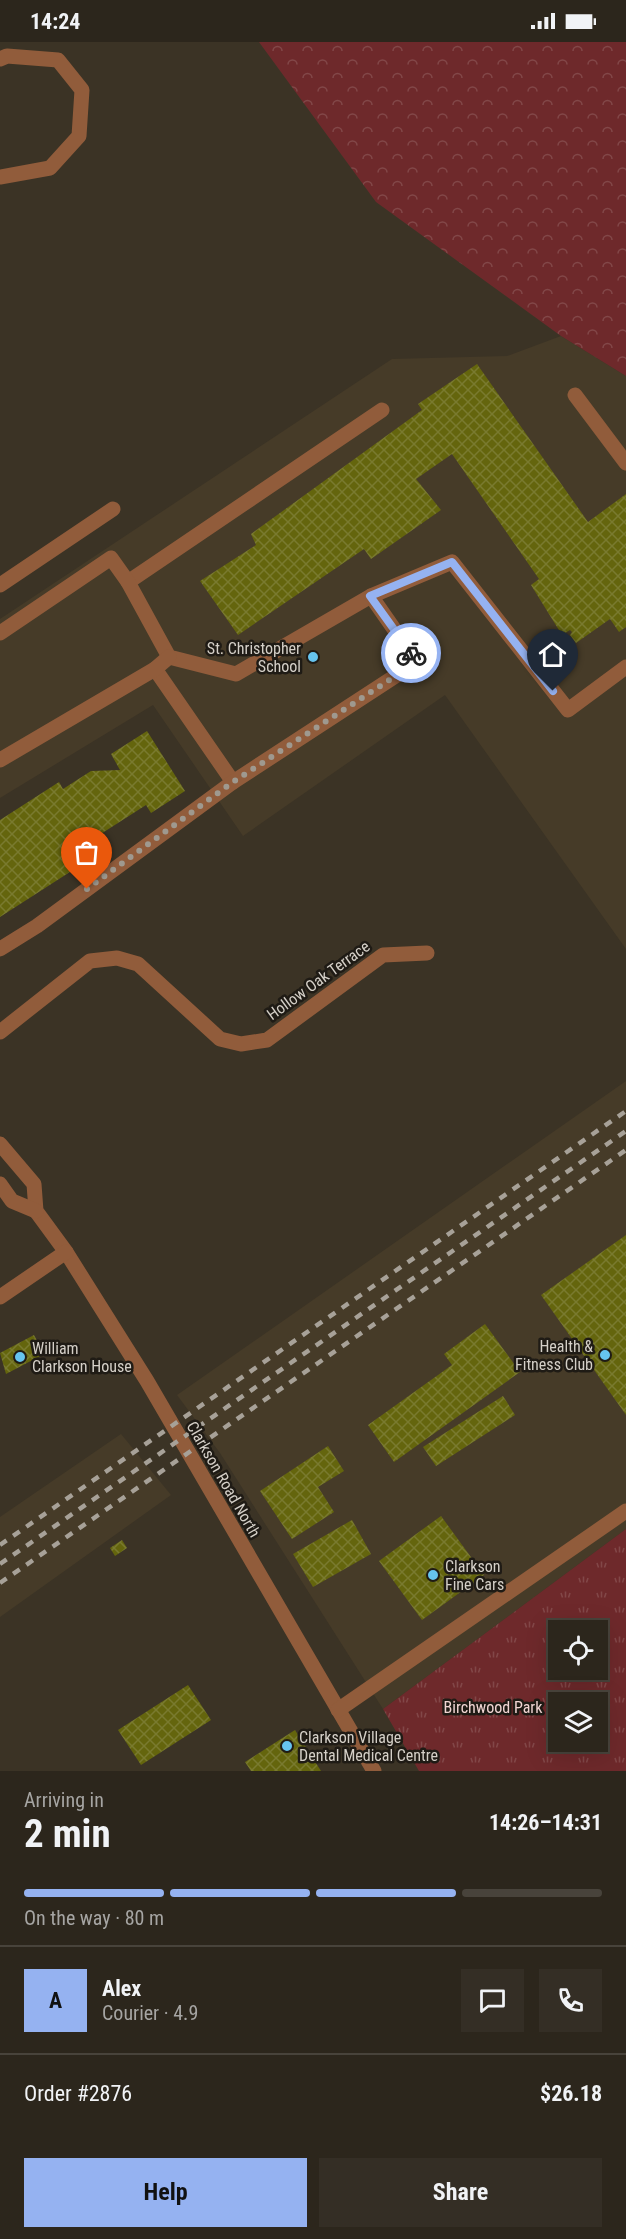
<!DOCTYPE html>
<meta charset="utf-8">
<style>
:root{--surface:#2c261c;--page:#342e25;--text:#f1f3f6;--muted:#a6a5a3;--line:#48433b;--accent:#95b2f1}
body{margin:0;font-family:"Roboto Condensed",sans-serif;background:var(--page);color:var(--text);height:100vh;display:flex;flex-direction:column;font-size:22px;white-space:nowrap}
*{box-sizing:border-box;margin:0}
p{font-size:20px;color:var(--muted)}
.icon{flex:none;width:33px;height:33px;fill:none;stroke:currentColor;stroke-width:2;stroke-linecap:round;stroke-linejoin:round}
.map{position:relative;height:1729px;overflow:hidden}
.panel{display:flex;flex-direction:column;background:var(--surface);flex:1}
.panel>*{flex:none}
.controls{position:absolute;left:548px;top:1578px;display:grid;gap:12px}
.controls a{display:grid;place-items:center;width:60px;height:60px;border-radius:0px;background:var(--surface);box-shadow:0 6px 24px #0002,0 0 0 2px var(--line);font-size:30px}
.pin{position:absolute;display:grid;place-items:center;width:51px;height:51px;color:#fff;margin:-62px -26px;border-radius:50% 50% 50% 0;rotate:-45deg;box-shadow:0 0 6px #0007}
.pin .icon{rotate:45deg}
.courier{position:absolute;display:grid;place-items:center;width:60px;height:60px;margin:-30px;border:4px solid #95b2f1;border-radius:50%;background:#fff;color:#222;box-shadow:0 2px 8px #0007}
.head em{font-style:normal;font-weight:700}
.head div{display:flex;flex-direction:column-reverse}
.head{display:flex;align-items:center;justify-content:space-between;height:102px;padding:0 24px}
h1{font-size:39px;font-weight:700;line-height:45px}
.bar{display:grid;grid-template-columns:repeat(4,1fr);gap:9px 6px;align-content:center;height:72px;padding:0 24px}
.bar i{height:8px;border-radius:4px;background:var(--line)}
.bar .active{background:var(--accent)}
.bar p{grid-column:span 4}
.line{display:flex;align-items:center;gap:15px;padding:0 24px;border-top:2px solid var(--line)}
.line div{flex:1}
.round{display:grid;place-items:center;flex:none;width:63px;height:63px;border-radius:0px;background:var(--page)}
.primary-button{display:flex;gap:12px;margin-top:auto;padding:12px 24px}
.primary-button a{flex:1;height:69px;border-radius:0px;background:var(--accent);color:#111;font-size:24px;font-weight:700;line-height:69px;text-align:center}
.primary-button a+a{background:var(--page);color:var(--text)}
.status{display:flex;justify-content:space-between;align-items:center;height:42px;padding:0 30px;background:var(--surface);direction:ltr}
.status svg{height:16px;fill:currentColor}
.map>svg:first-child{display:block}
.built{fill:#463b28}
.forest{fill:url(#forest-crowns)}
.park{fill:url(#park-tufts);fill-rule:evenodd}
.building{fill:url(#building-cross-hatch)}
.lines{fill:none;stroke-linecap:round;stroke-linejoin:round}
.minor{stroke:#915c3b;stroke-width:15}
.rail{stroke:#a7a198;stroke-width:4.5;stroke-dasharray:8 8;stroke-linecap:butt}
.done{stroke:#9f998f;stroke-width:6;stroke-dasharray:0 10.8}
.route{stroke:#95b2f1;stroke-width:8}
.poi-dot{fill:#66c4ef;stroke:#1f1b15;stroke-width:2}
.labels{text-anchor:middle;stroke-width:5;stroke-linejoin:round;paint-order:stroke}
.poi-label{font-size:16px;fill:#d5d0c8;stroke:#1f1b15;text-anchor:start}
.street-label{font-size:16px;fill:#d5d0c8;stroke:#1f1b15}
.park-label{font-size:16px;fill:#f1d5d3;stroke:#1f1b15}
</style>
<div class="status"><b>14:24</b><svg viewBox="0 0 49 12"><path d="M0 12V9h3v3zM5 12V6h3v6zM10 12V3h3v9zM15 12V0h3v12zM26 1h20v11H26zM47 4h2v5h-2z"/></svg></div>
<div class="map">
<svg width="626" height="1729" viewBox="0 0 626 1729">
<defs>
<pattern id="forest-crowns" width="20" height="18" patternUnits="userSpaceOnUse" patternTransform="scale(1.5)"><rect width="20" height="18" fill="#6e292b"/><path d="M2 6a3 3 0 1 1 6 0M12 15a3 3 0 1 1 6 0" fill="none" stroke="#824748"/></pattern>
<pattern id="park-tufts" width="24" height="20" patternUnits="userSpaceOnUse" patternTransform="scale(1.5)"><rect width="24" height="20" fill="#6e292b"/><path d="M3 7l-1-3M5 7V3M7 7l1-3M15 17l-1-3M17 17v-4M19 17l1-3" fill="none" stroke="#824748"/></pattern>
<pattern id="building-cross-hatch" width="8" height="8" patternUnits="userSpaceOnUse" patternTransform="scale(1.5)"><rect width="8" height="8" fill="#64650d"/><path d="M0 0l8 8M0 8l8-8" fill="none" stroke="#797a2f"/></pattern>
</defs>
<rect width="100%" height="100%" fill="#3b3325"/>
<!-- built -->
<g class="built">
<polygon points="561,294 626,334 626,907 445,653 243,794 153,663 0,756 0,577 392,317 507,314"/>
<polygon points="626,1039 626,1487 383,1667 220,1411 177,1353"/>
<polygon points="121,1392 171,1453 0,1575 0,1475"/>
</g>
<!-- forest -->
<polygon class="forest" points="259,0 626,0 626,334 561,294 376,160"/>
<!-- park -->
<path class="park" d="M 626,1487 L 626,1729 L 419,1729 L 383,1667 ZM 558,1588 L 597,1588 L 597,1628 L 558,1628 ZM 558,1660 L 597,1660 L 597,1700 L 558,1700 Z"/>
<!-- building -->
<g class="building">
<polygon points="477,322 588,480 626,452 626,585 619,590 610,577 576,601 570,593 572,590 570,588 562,593 531,543 539,537 452,412 416,437 441,468 371,517 364,507 238,593 200,539 256,503 251,492 422,368 418,362"/>
<polygon points="147,689 185,749 151,771 146,763 93,797 101,810 0,875 0,778 59,740 63,747 91,729 120,728 111,712"/>
<polygon points="626,1193 626,1373 541,1253"/>
<polygon points="485,1282 520,1330 394,1420 368,1383 452,1323 444,1312"/>
<polygon points="34,1293 44,1312 6,1332 0,1311"/>
<polygon points="503,1354 515,1373 436,1424 423,1405"/>
<polygon points="328,1404 344,1429 318,1445 334,1470 292,1497 260,1449"/>
<polygon points="441,1474 484,1533 422,1578 379,1519"/>
<polygon points="352,1478 371,1512 313,1545 293,1512"/>
<polygon points="122,1498 127,1506 115,1514 110,1506"/>
<polygon points="188,1643 211,1678 141,1723 118,1688"/>
<polygon points="295,1688 321,1729 251,1729 245,1720"/>
</g>
<g class="lines">
<!-- minor -->
<g class="minor">
<polyline points="0,17 7,14 58,18 82,48 79,94 50,126 0,135"/>
<polyline points="575,353 626,421"/>
<polyline points="128,540 382,368"/>
<polyline points="0,543 113,467"/>
<polyline points="0,591 111,516 128,540 169,615 236,632 371,554 452,520 568,668 626,625"/>
<polyline points="155,627 233,740"/>
<polyline points="0,718 155,627 169,615"/>
<polyline points="0,907 37,884 233,740 417,620 371,554"/>
<polyline points="0,990 90,919 117,916 138,922 220,997 241,1002 267,998 383,913 427,911"/>
<polyline points="0,1102 34,1142 36,1169 66,1210 147,1339 374,1729"/>
<polyline points="0,1142 12,1159 36,1169"/>
<polyline points="0,1255 66,1210"/>
<polyline points="338,1668 626,1469"/>
</g>
<!-- rail -->
<g class="rail">
<polyline points="0,1503 626,1069"/>
<polyline points="0,1522 626,1089"/>
<polyline points="0,1541 626,1108"/>
</g>
</g>
<g class="lines">
<!-- done -->
<polyline class="done" points="87,847 233,740 417,620 411,611"/>
<!-- route -->
<polyline class="route" points="411,611 370,554 452,520 553,649"/>
</g>
<!-- markers -->
<g class="poi-dot">
<circle cx="313" cy="615" r="6"/>
<circle cx="605" cy="1313" r="6"/>
<circle cx="20" cy="1315" r="6"/>
<circle cx="433" cy="1533" r="6"/>
<circle cx="287" cy="1704" r="6"/>
</g>
<g class="labels">
<!-- poi labels -->
<g class="poi-label">
<text x="301" y="612" text-anchor="end">St. Christopher<tspan x="301" dy="18">School</tspan></text>
<text x="593" y="1310" text-anchor="end">Health &amp;<tspan x="593" dy="18">Fitness Club</tspan></text>
<text x="32" y="1312">William<tspan x="32" dy="18">Clarkson House</tspan></text>
<text x="445" y="1530">Clarkson<tspan x="445" dy="18">Fine Cars</tspan></text>
<text x="299" y="1701">Clarkson Village<tspan x="299" dy="18">Dental Medical Centre</tspan></text>
</g>
<!-- street labels -->
<g class="street-label">
<text transform="translate(318 938) rotate(-36)" y="6">Hollow Oak Terrace</text>
<text transform="translate(224 1437) rotate(60)" y="6">Clarkson Road North</text>
</g>
<!-- park labels -->
<g class="park-label">
<text x="493" y="1671">Birchwood Park</text>
</g>
</g>
</svg>
<div class="controls">
<a><svg class="icon" aria-label="locate" viewBox="0 0 24 24"><circle cx="12" cy="12" r="6"/><path d="M12 2v4M12 18v4M2 12h4M18 12h4"/></svg></a>
<a><svg class="icon" aria-label="layers" viewBox="0 0 24 24"><path d="M12 4l9 5-9 5-9-5zM3 14l9 5 9-5"/></svg></a>
</div>
<div class="pin" style="left:87px;top:847px;background:#ea580c"><svg class="icon" aria-label="bag" viewBox="0 0 24 24"><path d="M5 8h14l-1 12H6zM9 8a3 3 0 0 1 6 0"/></svg></div>
<div class="pin" style="left:553px;top:649px;background:#1f2937"><svg class="icon" aria-label="home" viewBox="0 0 24 24"><path d="M3 11l9-7 9 7M6 9v11h12V9"/></svg></div>
<div class="courier" style="left:411px;top:611px"><svg class="icon" aria-label="bike" viewBox="0 0 24 24"><circle cx="6" cy="16" r="4"/><circle cx="18" cy="16" r="4"/><path d="M6 16l4-8h5l3 8M10 8l3 8H6M13 5h3"/></svg></div>
</div>
<section class="panel">
<div class="head"><div><h1>2 min</h1><p>Arriving in</p></div><em>14:26–14:31</em></div>
<div class="bar"><i class="active"></i><i class="active"></i><i class="active"></i><i></i><p>On the way · 80 m</p></div>
<div class="line" style="height:108px"><b class="round" style="background:var(--accent);color:#111">A</b><div><b>Alex</b><p>Courier · 4.9</p></div><a class="round"><svg class="icon" aria-label="chat" viewBox="0 0 24 24"><path d="M4 5h16v11H9l-5 4z"/></svg></a><a class="round"><svg class="icon" aria-label="phone" viewBox="0 0 24 24"><path d="M5 4h4l2 5-3 2q2 4 5 5l2-3 5 2v4C11 20 4 13 5 4z"/></svg></a></div>
<div class="line" style="height:78px"><div>Order #2876</div><b>$26.18</b></div>
<div class="primary-button"><a>Help</a><a>Share</a></div>
</section>
